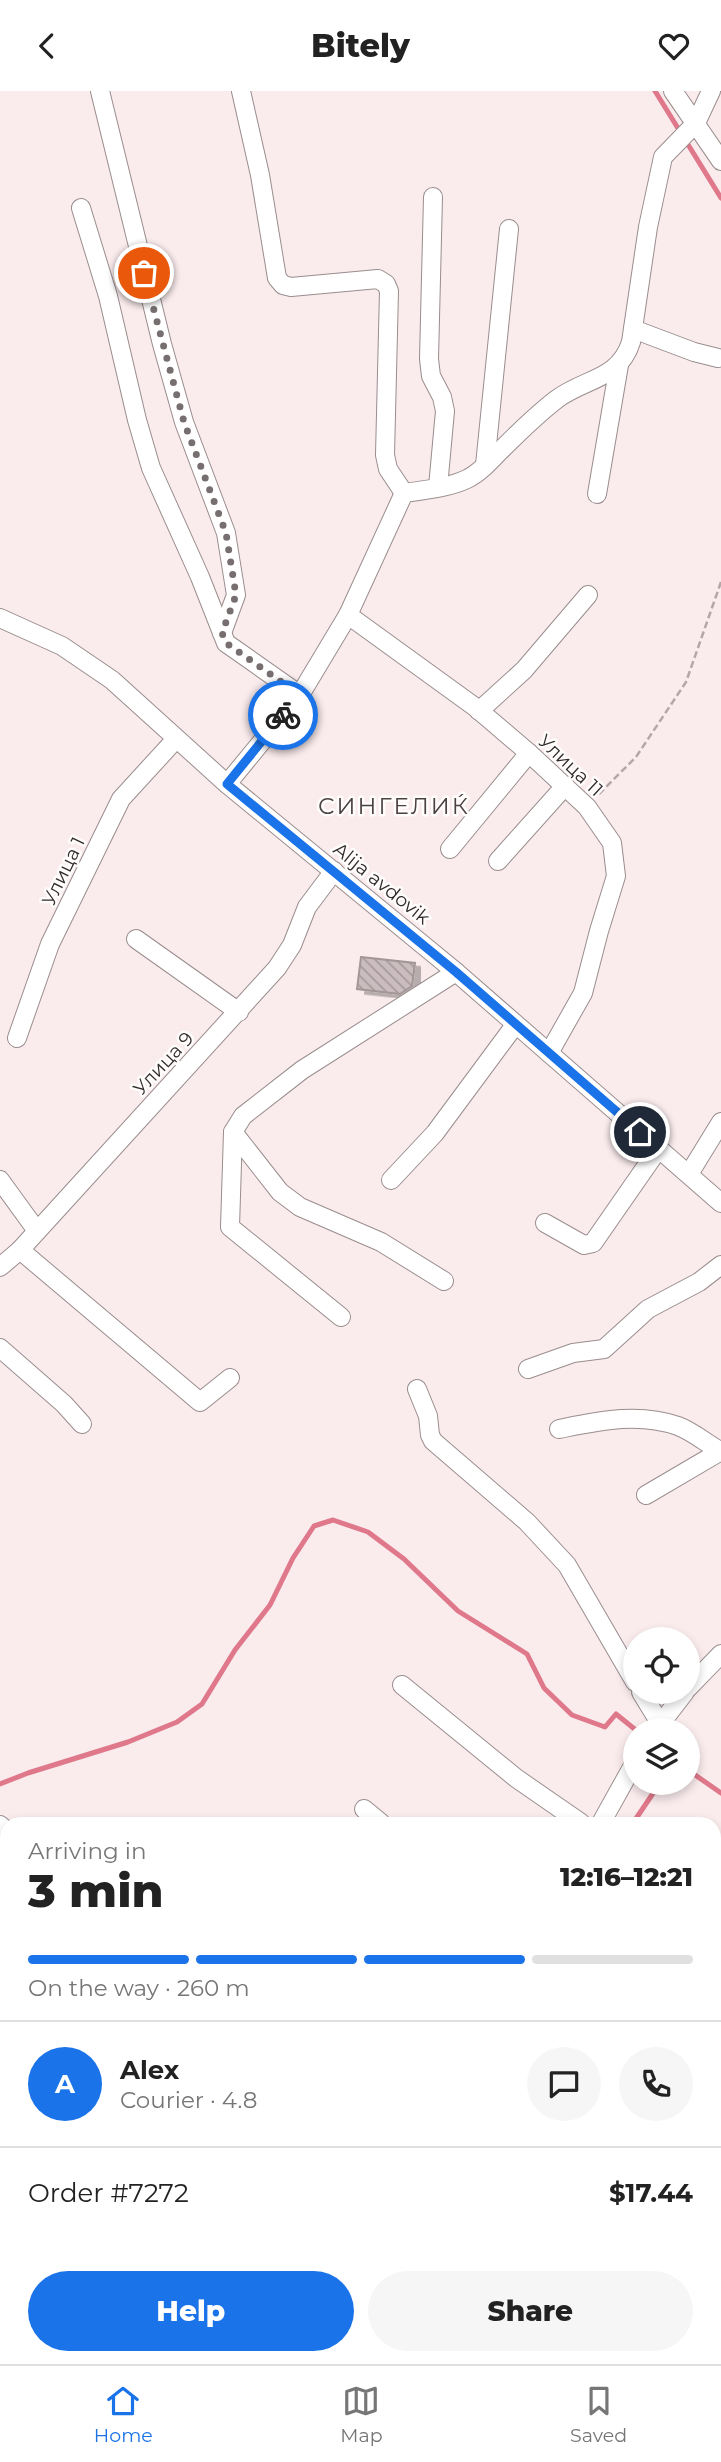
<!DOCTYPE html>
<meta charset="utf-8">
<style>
:root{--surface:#fff;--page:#f6f6f6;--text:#222;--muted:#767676;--line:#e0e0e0;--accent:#1a73e8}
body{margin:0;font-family:Montserrat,sans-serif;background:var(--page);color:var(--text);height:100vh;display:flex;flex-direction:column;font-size:26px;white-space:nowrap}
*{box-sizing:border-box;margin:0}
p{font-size:23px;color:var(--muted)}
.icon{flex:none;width:38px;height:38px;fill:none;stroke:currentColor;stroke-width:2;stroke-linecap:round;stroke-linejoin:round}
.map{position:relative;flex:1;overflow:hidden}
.side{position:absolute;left:0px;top:1726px;width:721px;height:548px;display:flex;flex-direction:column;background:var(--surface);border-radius:21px 21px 0 0;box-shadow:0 4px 10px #0003}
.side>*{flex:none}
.controls{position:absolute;left:623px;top:1536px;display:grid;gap:14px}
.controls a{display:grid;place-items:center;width:77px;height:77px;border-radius:50%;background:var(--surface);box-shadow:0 4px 10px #0003;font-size:35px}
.pin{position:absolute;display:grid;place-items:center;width:60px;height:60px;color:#fff;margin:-30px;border:4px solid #fff;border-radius:50%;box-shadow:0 2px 7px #0007}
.courier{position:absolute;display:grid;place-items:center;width:70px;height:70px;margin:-35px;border:5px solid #1a73e8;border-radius:50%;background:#fff;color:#222;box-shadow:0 2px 9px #0007}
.overview em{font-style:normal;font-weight:800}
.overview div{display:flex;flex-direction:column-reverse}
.overview{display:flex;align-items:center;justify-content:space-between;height:119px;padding:0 28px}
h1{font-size:46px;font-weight:800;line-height:52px}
.bar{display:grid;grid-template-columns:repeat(4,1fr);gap:10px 7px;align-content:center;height:84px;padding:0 28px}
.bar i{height:9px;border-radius:5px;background:var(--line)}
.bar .selected{background:var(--accent)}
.bar p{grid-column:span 4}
.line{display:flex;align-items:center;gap:18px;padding:0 28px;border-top:2px solid var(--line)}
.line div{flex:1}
.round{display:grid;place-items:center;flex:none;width:74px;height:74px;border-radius:37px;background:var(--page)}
.button{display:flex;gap:14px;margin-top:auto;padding:14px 28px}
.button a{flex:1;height:80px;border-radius:42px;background:var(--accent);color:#fff;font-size:28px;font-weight:800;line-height:80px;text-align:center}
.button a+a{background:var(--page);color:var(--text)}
header{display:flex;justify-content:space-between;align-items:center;height:91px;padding:0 28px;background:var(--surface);font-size:32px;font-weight:800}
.tab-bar{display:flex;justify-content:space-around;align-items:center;height:98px;border-top:2px solid var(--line);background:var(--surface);font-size:19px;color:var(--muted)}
.tab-bar a{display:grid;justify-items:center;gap:4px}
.tab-bar .selected{color:var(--accent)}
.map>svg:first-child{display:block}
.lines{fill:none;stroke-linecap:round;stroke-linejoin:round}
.stream{stroke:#df788a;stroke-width:5}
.building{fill:url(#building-back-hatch);stroke:#a39697;stroke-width:2;filter:url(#shadow)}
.minor-casing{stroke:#9a8d8e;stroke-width:20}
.path{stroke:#b3a7a8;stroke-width:2.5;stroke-dasharray:7 3.5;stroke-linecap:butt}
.minor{stroke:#fff;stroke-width:18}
.done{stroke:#776e6f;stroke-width:7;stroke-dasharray:0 12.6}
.route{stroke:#1a73e8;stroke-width:9}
.labels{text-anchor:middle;stroke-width:5;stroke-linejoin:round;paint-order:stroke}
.street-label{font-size:19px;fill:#302a2b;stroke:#fffcfc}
.quarter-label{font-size:23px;letter-spacing:2px;fill:#4c4142;stroke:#fffcfc}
</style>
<header><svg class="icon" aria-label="back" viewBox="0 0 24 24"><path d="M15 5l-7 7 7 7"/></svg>Bitely<svg class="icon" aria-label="heart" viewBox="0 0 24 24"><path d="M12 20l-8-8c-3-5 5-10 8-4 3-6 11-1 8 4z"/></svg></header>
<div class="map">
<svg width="721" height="2273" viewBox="0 0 721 2273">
<defs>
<pattern id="building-back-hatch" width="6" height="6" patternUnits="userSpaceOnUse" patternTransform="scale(1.75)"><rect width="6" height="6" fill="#cbbdbf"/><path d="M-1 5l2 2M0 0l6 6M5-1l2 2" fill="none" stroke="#a59a9b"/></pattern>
<filter id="shadow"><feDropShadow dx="8" dy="4.5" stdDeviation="0" flood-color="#0004"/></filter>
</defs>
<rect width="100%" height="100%" fill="#faebed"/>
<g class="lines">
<!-- stream -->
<g class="stream">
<polyline points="655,0 721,107"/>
<polyline points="688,1679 721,1702"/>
<polyline points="0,1693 28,1682 128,1651 177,1631 202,1613 235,1559 270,1514 293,1467 314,1435 333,1429 368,1441 404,1468 458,1520 527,1563 544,1597 572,1624 605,1636 616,1623 637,1640"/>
<polyline points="633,1732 660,1692"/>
</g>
</g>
<!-- building -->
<polygon class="building" points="361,866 415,872 412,895 400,903 357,898"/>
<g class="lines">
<defs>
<g id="minor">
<polyline points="100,0 162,253 184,331 226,442 236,504 222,542"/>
<polyline points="241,0 260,84 277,187 283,194 291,196 378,188 386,193 389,200 385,364 388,378 404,402"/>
<polyline points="673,0 721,70"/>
<polyline points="433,106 429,268 431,285 442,306 445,320 438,396"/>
<polyline points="81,117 108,205 137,329 151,377 200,486 226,552 300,604"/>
<polyline points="633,238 694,261 718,267"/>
<polyline points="485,374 509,138"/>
<polyline points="597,403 619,274"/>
<polyline points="348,524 475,616 529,662 587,716 612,752 616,785 599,840 583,902 549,962"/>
<polyline points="0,527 62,555 112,589 227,693 456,881 721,1112"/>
<polyline points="479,620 524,579 588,504"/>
<path d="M 227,693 L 300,604 L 348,524 L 404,402 C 424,399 448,397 467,388 C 480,382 491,369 500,360 C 519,341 536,324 557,308 C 585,287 619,289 631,251 L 648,136 L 663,66 L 696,32 L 711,0"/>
<polyline points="450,758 529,662"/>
<polyline points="498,770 565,695"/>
<polyline points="136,848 239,921"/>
<polyline points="17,947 50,853 121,708 175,649"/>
<polyline points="233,1041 280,1101 300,1116 381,1151 444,1190"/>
<polyline points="689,1083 721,1031"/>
<polyline points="0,1089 37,1140"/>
<polyline points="391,1089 435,1042 515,934"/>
<polyline points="545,1132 584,1154 593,1152 659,1057"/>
<polyline points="20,1159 200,1311 230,1287"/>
<polyline points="0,1176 20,1159 277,877 292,854 307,816 334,780"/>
<polyline points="341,1226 230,1136 233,1041 243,1025 302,979 456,881"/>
<polyline points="0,1257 64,1313 82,1333"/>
<polyline points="528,1278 573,1262 604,1258 648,1218 699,1191 721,1174"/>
<polyline points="417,1298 428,1325 430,1344 433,1350 527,1431 567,1474 635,1591"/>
<path d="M 559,1338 C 599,1330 638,1321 678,1335 C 692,1340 706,1352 720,1360"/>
<polyline points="646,1404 721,1360"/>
<polyline points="402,1594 516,1687 581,1732"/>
<polyline points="688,1597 721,1563"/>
<polyline points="641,1601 655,1624 662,1629"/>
<polyline points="655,1640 685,1601"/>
<polyline points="364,1718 381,1732"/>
<polyline points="601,1732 635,1671"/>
<polyline points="0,1734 7,1740"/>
<polyline points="714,1797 721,1798"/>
<polyline points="714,2085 721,2085"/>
<polyline points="0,2140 7,2149"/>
<polyline points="0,2175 7,2169"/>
<polyline points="68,2273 69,2266"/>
<polyline points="320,2273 323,2266"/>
</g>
</defs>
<!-- minor casing -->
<use href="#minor" class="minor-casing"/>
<!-- path -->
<polyline class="path" points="599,703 636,666 686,591 721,491"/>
<!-- minor -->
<use href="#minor" class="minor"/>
</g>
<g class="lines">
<!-- done -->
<polyline class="done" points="144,182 184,331 226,442 236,504 222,542 226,552 300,604 283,624"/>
<!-- route -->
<polyline class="route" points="283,624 227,693 456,881 640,1041"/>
</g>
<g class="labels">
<!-- street labels -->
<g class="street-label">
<text transform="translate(571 674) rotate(43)" y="7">Улица 11</text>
<text transform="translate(63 780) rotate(-64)" y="7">Улица 1</text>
<text transform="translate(382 792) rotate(39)" y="7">Alija avdovik</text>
<text transform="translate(163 972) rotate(-47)" y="7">Улица 9</text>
</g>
<!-- quarter labels -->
<g class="quarter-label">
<text x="394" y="723">СИНГЕЛИЌ</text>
</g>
</g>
</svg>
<div class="controls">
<a><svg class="icon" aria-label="locate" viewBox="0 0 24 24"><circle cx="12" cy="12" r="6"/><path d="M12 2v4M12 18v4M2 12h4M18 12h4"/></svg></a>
<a><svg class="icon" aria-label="layers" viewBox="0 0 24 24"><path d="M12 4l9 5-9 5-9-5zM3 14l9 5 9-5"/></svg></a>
</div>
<div class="pin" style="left:144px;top:182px;background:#ea580c"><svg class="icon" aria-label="bag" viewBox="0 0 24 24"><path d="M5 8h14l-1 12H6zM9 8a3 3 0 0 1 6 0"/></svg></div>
<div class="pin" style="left:640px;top:1041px;background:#1f2937"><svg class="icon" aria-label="home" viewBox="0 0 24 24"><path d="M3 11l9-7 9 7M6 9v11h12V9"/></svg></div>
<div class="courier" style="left:283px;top:624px"><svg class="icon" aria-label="bike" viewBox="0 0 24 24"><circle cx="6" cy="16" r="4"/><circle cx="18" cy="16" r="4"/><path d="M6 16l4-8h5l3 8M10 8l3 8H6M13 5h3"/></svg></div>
<section class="side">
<div class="overview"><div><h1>3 min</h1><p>Arriving in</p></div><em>12:16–12:21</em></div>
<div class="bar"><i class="selected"></i><i class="selected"></i><i class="selected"></i><i></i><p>On the way · 260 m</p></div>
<div class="line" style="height:126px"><b class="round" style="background:var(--accent);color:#fff">A</b><div><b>Alex</b><p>Courier · 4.8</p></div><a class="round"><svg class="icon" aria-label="chat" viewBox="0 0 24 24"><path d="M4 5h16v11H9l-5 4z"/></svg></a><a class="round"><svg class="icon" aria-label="phone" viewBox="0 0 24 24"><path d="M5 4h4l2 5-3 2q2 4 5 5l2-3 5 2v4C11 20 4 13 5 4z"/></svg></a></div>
<div class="line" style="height:91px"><div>Order #7272</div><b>$17.44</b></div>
<div class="button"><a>Help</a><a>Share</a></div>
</section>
</div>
<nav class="tab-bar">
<a class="selected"><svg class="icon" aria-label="home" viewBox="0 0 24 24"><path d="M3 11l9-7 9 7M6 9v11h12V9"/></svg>Home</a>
<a><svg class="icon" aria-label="map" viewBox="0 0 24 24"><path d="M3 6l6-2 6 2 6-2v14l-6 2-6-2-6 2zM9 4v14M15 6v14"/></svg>Map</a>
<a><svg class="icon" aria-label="saved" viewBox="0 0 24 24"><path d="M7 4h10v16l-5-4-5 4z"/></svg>Saved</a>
</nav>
